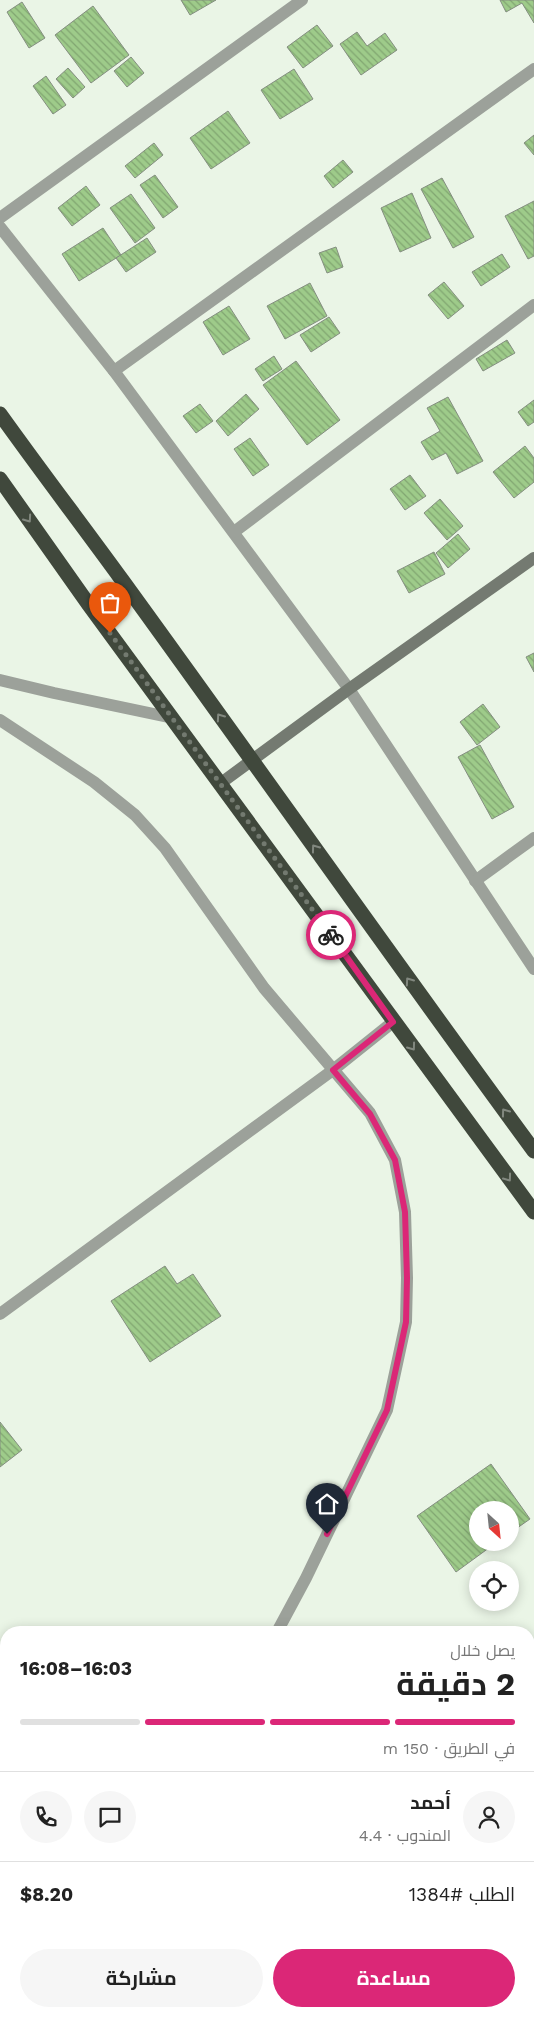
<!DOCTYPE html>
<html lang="ar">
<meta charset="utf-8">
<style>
:root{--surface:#fff;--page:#f6f6f6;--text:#222;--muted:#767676;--line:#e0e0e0;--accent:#db2777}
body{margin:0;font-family:"Work Sans",Cairo,sans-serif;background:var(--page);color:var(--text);direction:rtl;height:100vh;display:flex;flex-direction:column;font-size:19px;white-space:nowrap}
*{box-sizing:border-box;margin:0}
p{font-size:16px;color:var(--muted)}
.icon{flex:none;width:28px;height:28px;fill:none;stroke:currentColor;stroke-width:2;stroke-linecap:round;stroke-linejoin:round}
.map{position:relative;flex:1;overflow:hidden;direction:ltr}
.details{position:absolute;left:0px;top:1626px;width:535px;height:391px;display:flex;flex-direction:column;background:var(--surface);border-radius:20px 20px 0 0;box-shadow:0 2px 12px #0003;direction:rtl}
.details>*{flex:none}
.needle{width:32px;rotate:153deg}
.tools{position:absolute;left:469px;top:1501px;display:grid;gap:10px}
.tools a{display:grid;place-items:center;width:50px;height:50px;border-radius:50%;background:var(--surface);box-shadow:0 2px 12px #0003;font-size:25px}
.pin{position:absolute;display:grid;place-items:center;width:42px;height:42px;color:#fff;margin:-51px -21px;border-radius:50% 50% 50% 0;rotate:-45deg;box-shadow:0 0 5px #0007}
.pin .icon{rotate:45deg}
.courier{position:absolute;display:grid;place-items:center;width:50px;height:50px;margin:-25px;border:4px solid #db2777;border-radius:50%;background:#fff;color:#222;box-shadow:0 1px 6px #0007}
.summary em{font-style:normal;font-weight:700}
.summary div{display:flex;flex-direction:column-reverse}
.summary{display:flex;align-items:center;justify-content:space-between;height:85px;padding:0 20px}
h1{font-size:32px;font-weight:700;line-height:38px}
.bar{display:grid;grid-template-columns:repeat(4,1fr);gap:8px 5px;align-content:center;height:60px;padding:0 20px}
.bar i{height:6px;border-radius:4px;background:var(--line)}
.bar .on{background:var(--accent)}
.bar p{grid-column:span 4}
.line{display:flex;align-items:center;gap:12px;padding:0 20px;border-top:1px solid var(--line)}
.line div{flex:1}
.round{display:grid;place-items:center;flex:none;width:52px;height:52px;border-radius:26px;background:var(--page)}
.action{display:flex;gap:10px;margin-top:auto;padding:10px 20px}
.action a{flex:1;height:58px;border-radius:30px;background:var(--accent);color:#fff;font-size:20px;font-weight:700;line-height:58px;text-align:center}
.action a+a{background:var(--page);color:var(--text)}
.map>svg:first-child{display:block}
.building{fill:url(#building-back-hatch);stroke:#848e80}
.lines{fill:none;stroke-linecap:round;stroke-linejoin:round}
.street{stroke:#9ca19a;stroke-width:12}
.secondary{stroke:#747a71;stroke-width:12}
.highway{stroke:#40483c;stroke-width:15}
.oneway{stroke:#82887f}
.done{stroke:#737a70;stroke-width:5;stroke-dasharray:0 9}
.route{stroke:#db2777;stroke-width:6}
</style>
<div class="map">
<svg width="534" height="2017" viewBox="0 0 534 2017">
<defs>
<pattern id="building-back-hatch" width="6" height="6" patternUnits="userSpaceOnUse" patternTransform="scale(1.25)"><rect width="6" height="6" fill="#9ecb8a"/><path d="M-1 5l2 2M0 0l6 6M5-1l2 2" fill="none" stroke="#81a671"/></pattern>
</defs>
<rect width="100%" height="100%" fill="#eaf5e6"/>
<!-- building -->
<g class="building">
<polygon points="181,0 216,0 190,15"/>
<polygon points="500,0 534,0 534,23 522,3 506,12"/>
<polygon points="22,2 45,38 29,48 7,12"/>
<polygon points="93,6 129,55 91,83 55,35"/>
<polygon points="317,25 333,46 303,68 287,47"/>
<polygon points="357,32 367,46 385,33 397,50 361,75 340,44"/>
<polygon points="131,57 144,73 127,87 114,71"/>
<polygon points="68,68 85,87 73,98 56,79"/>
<polygon points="294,69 313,99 280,119 261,90"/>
<polygon points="46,76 66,105 53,114 33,86"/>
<polygon points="228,111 250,143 211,169 190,138"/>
<polygon points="534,135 534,155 524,143"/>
<polygon points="154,143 163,155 135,178 125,166"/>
<polygon points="343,160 353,172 333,188 324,176"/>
<polygon points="155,175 178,207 163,218 140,185"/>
<polygon points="442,178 474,237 453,248 421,189"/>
<polygon points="86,186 100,205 72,226 58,208"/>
<polygon points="412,193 431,238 400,252 381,208"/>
<polygon points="131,194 155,228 135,243 110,208"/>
<polygon points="534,201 534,256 528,259 505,216"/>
<polygon points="103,228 121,255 79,281 62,254"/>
<polygon points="147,238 156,252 126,272 116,258"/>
<polygon points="336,247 343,267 327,273 319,253"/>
<polygon points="502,254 510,267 481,286 472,272"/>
<polygon points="444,282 464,306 448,319 428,295"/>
<polygon points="310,283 327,316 285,339 267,306"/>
<polygon points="229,306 250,339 223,355 203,322"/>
<polygon points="329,317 340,333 311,352 300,335"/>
<polygon points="507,340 515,353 483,371 476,359"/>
<polygon points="274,356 282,369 263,381 255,369"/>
<polygon points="296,361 340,420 307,445 263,385"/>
<polygon points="246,394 259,409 228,436 216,421"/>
<polygon points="448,397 483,461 457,474 446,453 432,460 421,442 440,431 427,408"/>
<polygon points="534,400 534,422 528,426 518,412"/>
<polygon points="200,404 213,421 196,433 183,416"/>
<polygon points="250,438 269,465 253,476 234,449"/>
<polygon points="525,446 534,458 534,482 514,498 493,472"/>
<polygon points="410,475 426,496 405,510 390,489"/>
<polygon points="440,499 463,526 447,540 424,513"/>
<polygon points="458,534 470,549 448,568 436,553"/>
<polygon points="434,552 445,574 409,593 397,571"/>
<polygon points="534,653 534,672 526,657"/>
<polygon points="483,704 500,727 477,745 460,722"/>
<polygon points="480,745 514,807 492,819 458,757"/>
<polygon points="165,1266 177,1284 193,1274 221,1316 150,1362 111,1301"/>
<polygon points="0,1422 22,1450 0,1467"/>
<polygon points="491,1464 530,1519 510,1533 510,1510 478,1510 478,1542 497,1542 456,1572 417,1516"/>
</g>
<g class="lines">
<!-- street -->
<g class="street">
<polyline points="0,218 302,0"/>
<polyline points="0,227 114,371 349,689 534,969"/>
<polyline points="114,371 534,69"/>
<polyline points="234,532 534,305"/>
<polyline points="0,680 54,693 173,718"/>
<polyline points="0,720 94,782 135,815 165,848 264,988 370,1113 395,1160 405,1212 407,1278 406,1322 387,1410 306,1578 277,1632"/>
<polyline points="475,881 534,838"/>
<polyline points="0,1314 333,1070 393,1022"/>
<polyline points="147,2011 148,2017"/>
</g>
<!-- secondary -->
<polyline class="secondary" points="221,783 349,689 534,558"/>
<!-- highway -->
<g class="highway">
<path d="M 0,414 C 40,470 82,525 122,580 C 260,770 395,962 534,1151"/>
<polyline points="0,479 89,605 534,1212"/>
</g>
</g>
<!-- one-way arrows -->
<defs><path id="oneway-chevron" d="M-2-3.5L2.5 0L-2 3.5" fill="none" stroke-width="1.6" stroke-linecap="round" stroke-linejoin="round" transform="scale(1.25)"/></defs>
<g class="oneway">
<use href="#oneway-chevron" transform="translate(28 519) rotate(55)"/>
<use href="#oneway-chevron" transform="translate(220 717) rotate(-125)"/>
<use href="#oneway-chevron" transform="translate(315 848) rotate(-126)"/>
<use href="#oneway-chevron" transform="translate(409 981) rotate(-125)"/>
<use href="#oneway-chevron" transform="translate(412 1047) rotate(54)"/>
<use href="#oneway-chevron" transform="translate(505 1112) rotate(-126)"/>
<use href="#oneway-chevron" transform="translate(508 1178) rotate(54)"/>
</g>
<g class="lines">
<!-- done -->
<polyline class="done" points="110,633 331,935"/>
<!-- route -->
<polyline class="route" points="327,1534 387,1410 406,1322 407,1278 405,1212 395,1160 370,1114 333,1070 393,1022 331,935"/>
</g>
</svg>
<div class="tools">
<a><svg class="needle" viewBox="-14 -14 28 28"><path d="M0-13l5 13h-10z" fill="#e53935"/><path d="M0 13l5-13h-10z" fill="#767676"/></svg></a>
<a><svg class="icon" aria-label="locate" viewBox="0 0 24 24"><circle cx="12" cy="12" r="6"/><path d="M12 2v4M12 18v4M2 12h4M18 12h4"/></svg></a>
</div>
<div class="pin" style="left:110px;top:633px;background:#ea580c"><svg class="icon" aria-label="bag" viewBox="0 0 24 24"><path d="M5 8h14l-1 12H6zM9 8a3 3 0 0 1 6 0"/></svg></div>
<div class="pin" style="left:327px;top:1534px;background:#1f2937"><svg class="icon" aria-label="home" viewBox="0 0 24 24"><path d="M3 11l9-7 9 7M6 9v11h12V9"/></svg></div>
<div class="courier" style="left:331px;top:935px"><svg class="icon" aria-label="bike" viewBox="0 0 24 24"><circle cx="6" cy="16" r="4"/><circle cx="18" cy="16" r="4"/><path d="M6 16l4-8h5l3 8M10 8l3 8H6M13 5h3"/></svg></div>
<section class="details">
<div class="summary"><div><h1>2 دقيقة</h1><p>يصل خلال</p></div><em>16:03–16:08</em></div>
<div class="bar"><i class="on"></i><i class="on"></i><i class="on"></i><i></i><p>في الطريق · 150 m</p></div>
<div class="line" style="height:90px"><a class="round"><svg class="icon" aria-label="person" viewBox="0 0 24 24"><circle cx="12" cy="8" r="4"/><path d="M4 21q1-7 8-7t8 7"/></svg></a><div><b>أحمد</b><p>المندوب · 4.4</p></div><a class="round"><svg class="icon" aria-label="chat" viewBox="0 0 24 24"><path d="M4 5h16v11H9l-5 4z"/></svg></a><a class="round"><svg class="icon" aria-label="phone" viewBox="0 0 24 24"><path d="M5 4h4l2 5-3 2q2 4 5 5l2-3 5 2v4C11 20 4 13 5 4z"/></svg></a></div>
<div class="line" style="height:65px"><div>الطلب #1384</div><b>$8.20</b></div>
<div class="action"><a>مساعدة</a><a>مشاركة</a></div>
</section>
</div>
